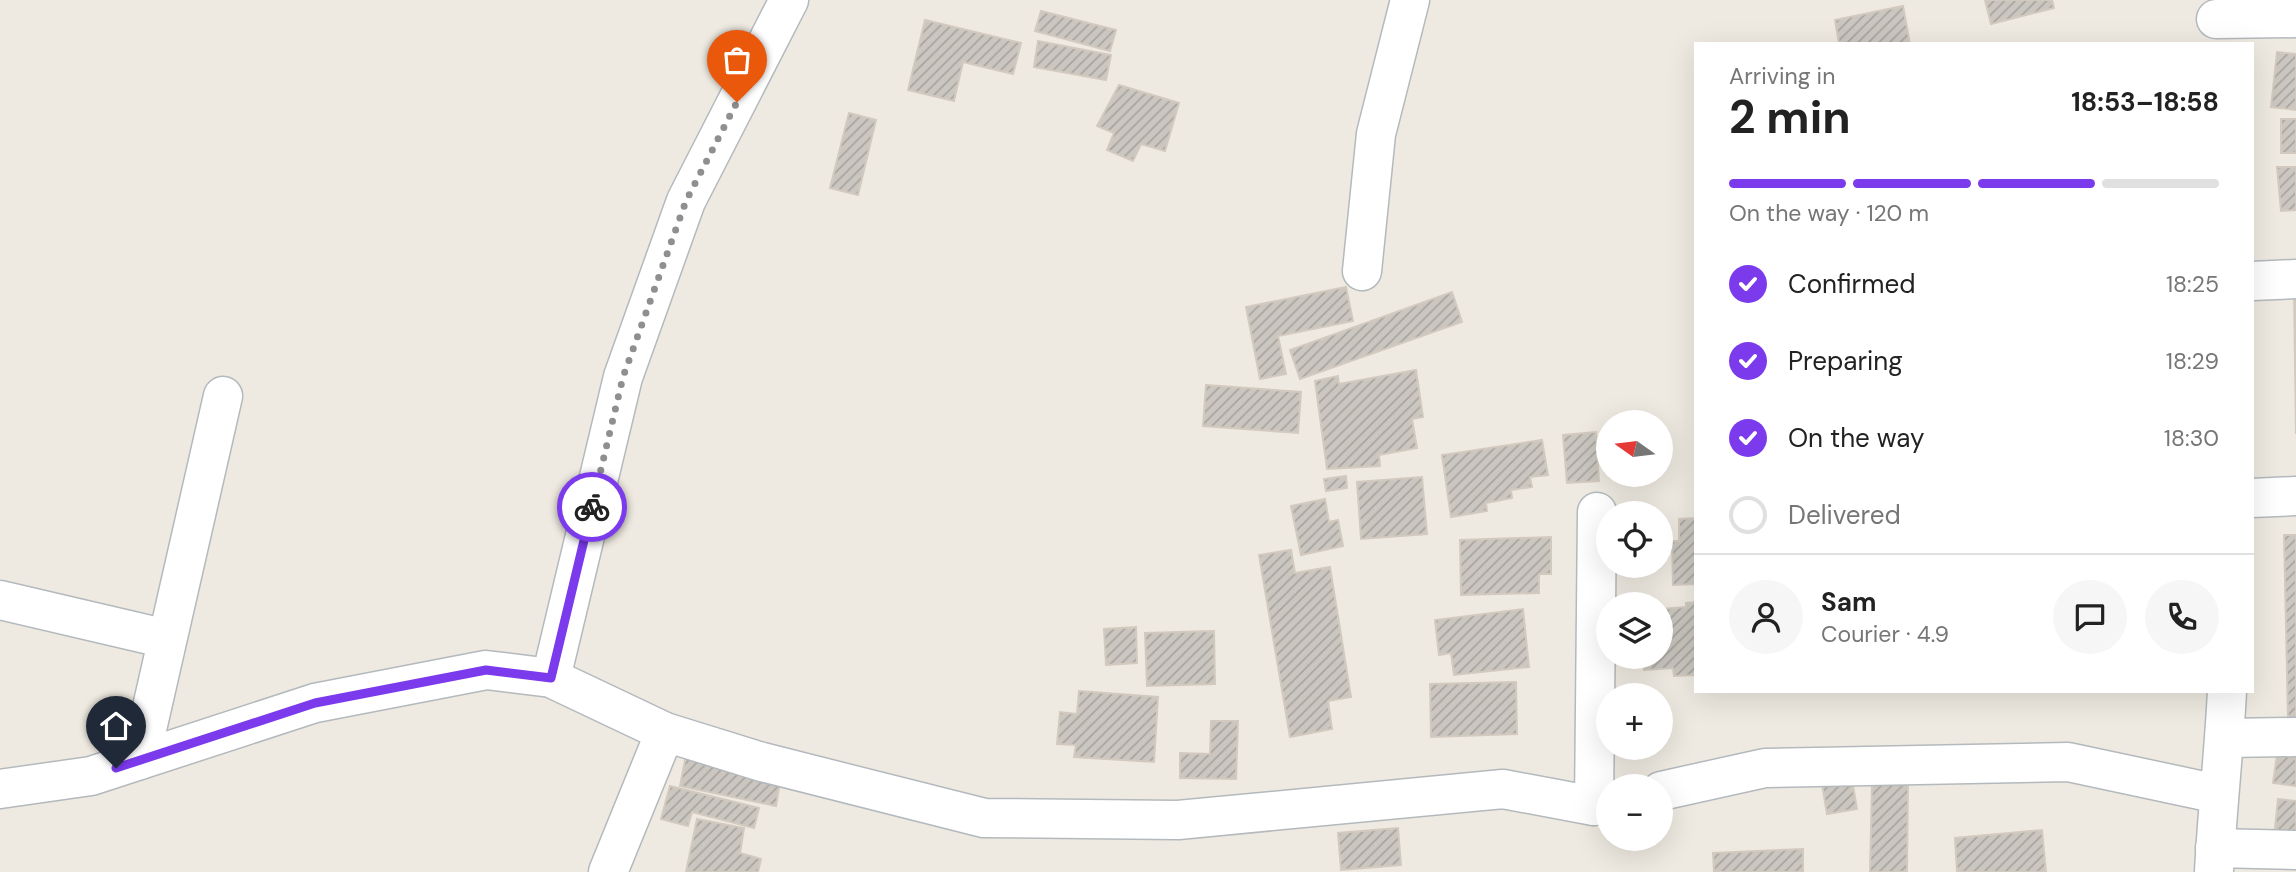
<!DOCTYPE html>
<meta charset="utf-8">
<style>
:root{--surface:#fff;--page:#f6f6f6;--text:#222;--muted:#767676;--line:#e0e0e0;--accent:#7c3aed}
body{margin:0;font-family:"DM Sans",sans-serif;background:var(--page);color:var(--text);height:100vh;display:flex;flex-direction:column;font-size:26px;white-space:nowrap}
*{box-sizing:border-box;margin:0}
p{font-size:23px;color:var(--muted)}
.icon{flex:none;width:38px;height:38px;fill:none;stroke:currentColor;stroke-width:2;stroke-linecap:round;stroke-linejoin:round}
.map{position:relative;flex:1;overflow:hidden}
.side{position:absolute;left:1694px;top:42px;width:560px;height:651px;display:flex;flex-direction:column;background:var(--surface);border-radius:0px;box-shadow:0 7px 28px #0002}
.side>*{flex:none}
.needle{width:46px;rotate:284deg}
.fabs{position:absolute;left:1596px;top:410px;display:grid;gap:14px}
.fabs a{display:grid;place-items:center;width:77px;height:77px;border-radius:50%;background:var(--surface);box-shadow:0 7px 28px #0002;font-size:35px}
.pin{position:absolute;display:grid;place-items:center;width:60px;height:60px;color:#fff;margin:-72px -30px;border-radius:50% 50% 50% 0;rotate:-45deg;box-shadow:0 0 7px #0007}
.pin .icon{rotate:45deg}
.courier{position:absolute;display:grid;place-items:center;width:70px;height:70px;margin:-35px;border:5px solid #7c3aed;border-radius:50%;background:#fff;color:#222;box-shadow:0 2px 9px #0007}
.overview em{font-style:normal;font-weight:700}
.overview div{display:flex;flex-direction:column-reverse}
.overview{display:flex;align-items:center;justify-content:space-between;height:119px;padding:0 35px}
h1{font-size:46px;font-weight:700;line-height:52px}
.bar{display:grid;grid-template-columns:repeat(4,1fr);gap:10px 7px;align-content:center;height:84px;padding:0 35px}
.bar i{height:9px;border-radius:5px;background:var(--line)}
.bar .on{background:var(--accent)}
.bar p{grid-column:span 4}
.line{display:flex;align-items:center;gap:18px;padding:0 35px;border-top:2px solid var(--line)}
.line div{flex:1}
.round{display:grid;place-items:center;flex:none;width:74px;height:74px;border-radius:37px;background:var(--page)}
ol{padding:0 35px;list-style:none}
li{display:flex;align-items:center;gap:21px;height:77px}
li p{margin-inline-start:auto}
li .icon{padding:7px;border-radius:50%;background:var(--accent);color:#fff;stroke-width:4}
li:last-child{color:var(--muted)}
li i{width:38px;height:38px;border:4px solid var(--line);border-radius:50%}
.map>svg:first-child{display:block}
.building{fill:url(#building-hatch);stroke:#d3cabf;stroke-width:2}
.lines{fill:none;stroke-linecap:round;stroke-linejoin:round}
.minor-casing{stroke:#b4b9bd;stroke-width:41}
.minor{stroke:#fff;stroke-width:38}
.done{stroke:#8e908f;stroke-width:7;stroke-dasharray:0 12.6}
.route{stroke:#7c3aed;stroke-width:9}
</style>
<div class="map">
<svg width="2296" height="872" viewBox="0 0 2296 872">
<defs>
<pattern id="building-hatch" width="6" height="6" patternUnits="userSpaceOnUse" patternTransform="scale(1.75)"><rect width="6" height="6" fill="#cbc7c0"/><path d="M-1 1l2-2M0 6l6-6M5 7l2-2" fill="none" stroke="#a8a5a0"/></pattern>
</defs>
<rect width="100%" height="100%" fill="#eeeae1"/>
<!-- building -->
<g class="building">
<polygon points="1985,0 2052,0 2054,8 1991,24"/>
<polygon points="1903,6 1910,44 1839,44 1835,20"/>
<polygon points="1041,11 1116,30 1110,51 1035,31"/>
<polygon points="925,20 1021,43 1013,74 963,62 954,101 908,90"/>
<polygon points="1038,41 1111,55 1106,80 1034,67"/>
<polygon points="2277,52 2296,54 2296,110 2271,107"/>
<polygon points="1119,85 1179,103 1165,151 1141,144 1133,161 1107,150 1114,133 1097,126"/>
<polygon points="849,113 876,120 858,195 830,188"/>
<rect x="2281" y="119" width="15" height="34"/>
<polygon points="2277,167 2296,167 2296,210 2281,211"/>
<polygon points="1346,287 1353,321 1278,336 1286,374 1260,379 1246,307"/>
<polygon points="2294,290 2296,290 2296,434"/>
<polygon points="1452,292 1462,322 1300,379 1290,350"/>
<polygon points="1416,370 1423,417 1412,419 1417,448 1379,455 1380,466 1327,469 1315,381 1338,376 1339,384"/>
<polygon points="1206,385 1301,392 1298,433 1203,426"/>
<polygon points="1596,432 1599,481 1567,483 1563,435"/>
<polygon points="1542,440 1548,475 1530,477 1532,487 1511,490 1512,498 1486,503 1487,511 1451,517 1442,455"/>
<polygon points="1346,476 1347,488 1326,491 1324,479"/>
<polygon points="1422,477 1427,534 1361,539 1357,482"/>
<polygon points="1325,499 1329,522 1338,520 1343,546 1301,555 1291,506"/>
<polygon points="1696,518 1696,584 1673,585 1672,541 1679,541 1679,519"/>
<polygon points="2284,535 2296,535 2296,718 2288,719"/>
<polygon points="1551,537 1551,574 1539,574 1539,593 1461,595 1460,540"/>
<polygon points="1291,550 1295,573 1330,567 1351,697 1328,701 1332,729 1290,737 1259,555"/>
<polygon points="1696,602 1696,675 1674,676 1673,668 1644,670 1643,656 1661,656 1661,617 1663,617 1663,609 1686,607 1686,603"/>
<polygon points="1523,609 1529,667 1454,675 1451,653 1439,655 1435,620"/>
<polygon points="1136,627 1137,663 1106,665 1104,629"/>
<polygon points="1214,631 1215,684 1147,686 1145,633"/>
<polygon points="1516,682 1517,734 1431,737 1430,684"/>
<polygon points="1079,691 1158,697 1154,762 1074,757 1076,745 1057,744 1060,712 1077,714"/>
<polygon points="1211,721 1238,721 1236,779 1180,778 1180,753 1210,754"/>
<polygon points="686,755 781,776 776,806 680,786"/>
<polygon points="2277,755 2296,757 2296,786 2273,783"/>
<polygon points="1852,780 1857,809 1827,814 1822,784"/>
<polygon points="1872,784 1908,785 1907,872 1870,872"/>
<polygon points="670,786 759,808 754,828 692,812 688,826 661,819"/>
<polygon points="2278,799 2296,801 2296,840 2274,838"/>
<polygon points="697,819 744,828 740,853 761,859 758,872 686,872"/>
<polygon points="1398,828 1401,865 1341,870 1338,833"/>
<polygon points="2042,830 2046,872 1957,872 1955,838"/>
<polygon points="1803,849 1803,872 1714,872 1713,853"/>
</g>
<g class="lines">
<defs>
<g id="minor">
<polyline points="2216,19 2296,18"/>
<polyline points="1362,271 1376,134 1410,0"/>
<polyline points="2252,281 2296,279"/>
<polyline points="2252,498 2296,496"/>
<polyline points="0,600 167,639"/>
<polyline points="551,678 623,377 686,201 789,0"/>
<polyline points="2225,738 2296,737"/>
<polyline points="140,760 223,396"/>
<polyline points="0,789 91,776 315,703 486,670 551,678 665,732 762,762 984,818 1178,820 1503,789 1594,806 1608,803"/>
<polyline points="1661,791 1765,768 2068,762 2218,794"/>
<polyline points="1594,806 1597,512"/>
<polyline points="2215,848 2296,850"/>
<polyline points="608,872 665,732"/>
<path d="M 2214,872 C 2217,812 2224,752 2227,691"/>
</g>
</defs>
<!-- minor casing -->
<use href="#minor" class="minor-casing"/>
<!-- minor -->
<use href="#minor" class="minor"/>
</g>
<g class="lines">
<!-- done -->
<polyline class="done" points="592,507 623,377 632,352 686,201 737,102"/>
<!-- route -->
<polyline class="route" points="116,768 315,703 486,670 551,678 592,507"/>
</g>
</svg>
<div class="fabs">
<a><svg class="needle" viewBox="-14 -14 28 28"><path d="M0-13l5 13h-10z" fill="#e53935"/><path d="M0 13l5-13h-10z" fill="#767676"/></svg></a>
<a><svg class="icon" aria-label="locate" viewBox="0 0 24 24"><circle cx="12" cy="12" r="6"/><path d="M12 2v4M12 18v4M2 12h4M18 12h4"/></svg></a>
<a><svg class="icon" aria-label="layers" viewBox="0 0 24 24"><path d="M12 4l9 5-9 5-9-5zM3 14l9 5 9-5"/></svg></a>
<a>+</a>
<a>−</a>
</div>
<div class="pin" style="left:737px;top:102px;background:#ea580c"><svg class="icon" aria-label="bag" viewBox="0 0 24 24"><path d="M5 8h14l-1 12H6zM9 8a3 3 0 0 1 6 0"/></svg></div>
<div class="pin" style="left:116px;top:768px;background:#1f2937"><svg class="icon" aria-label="home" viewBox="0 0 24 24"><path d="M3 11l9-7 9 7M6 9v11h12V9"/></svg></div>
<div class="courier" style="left:592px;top:507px"><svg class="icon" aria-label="bike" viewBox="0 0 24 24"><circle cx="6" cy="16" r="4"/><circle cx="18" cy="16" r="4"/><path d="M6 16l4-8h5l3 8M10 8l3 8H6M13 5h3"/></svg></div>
<section class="side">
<div class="overview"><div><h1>2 min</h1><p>Arriving in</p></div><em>18:53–18:58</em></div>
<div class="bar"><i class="on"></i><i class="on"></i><i class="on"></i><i></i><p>On the way · 120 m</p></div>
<ol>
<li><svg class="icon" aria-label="check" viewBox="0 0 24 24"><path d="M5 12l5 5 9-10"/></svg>Confirmed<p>18:25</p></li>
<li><svg class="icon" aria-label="check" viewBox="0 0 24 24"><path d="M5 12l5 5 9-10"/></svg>Preparing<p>18:29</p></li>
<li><svg class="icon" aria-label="check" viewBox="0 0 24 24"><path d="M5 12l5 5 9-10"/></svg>On the way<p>18:30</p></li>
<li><i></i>Delivered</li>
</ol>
<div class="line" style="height:126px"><a class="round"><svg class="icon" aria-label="person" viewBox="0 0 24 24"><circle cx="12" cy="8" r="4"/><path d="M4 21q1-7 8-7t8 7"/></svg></a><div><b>Sam</b><p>Courier · 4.9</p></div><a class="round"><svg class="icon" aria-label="chat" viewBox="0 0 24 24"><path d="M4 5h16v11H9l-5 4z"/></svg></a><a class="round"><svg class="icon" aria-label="phone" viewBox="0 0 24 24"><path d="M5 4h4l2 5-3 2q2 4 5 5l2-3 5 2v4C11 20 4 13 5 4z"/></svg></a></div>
</section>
</div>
